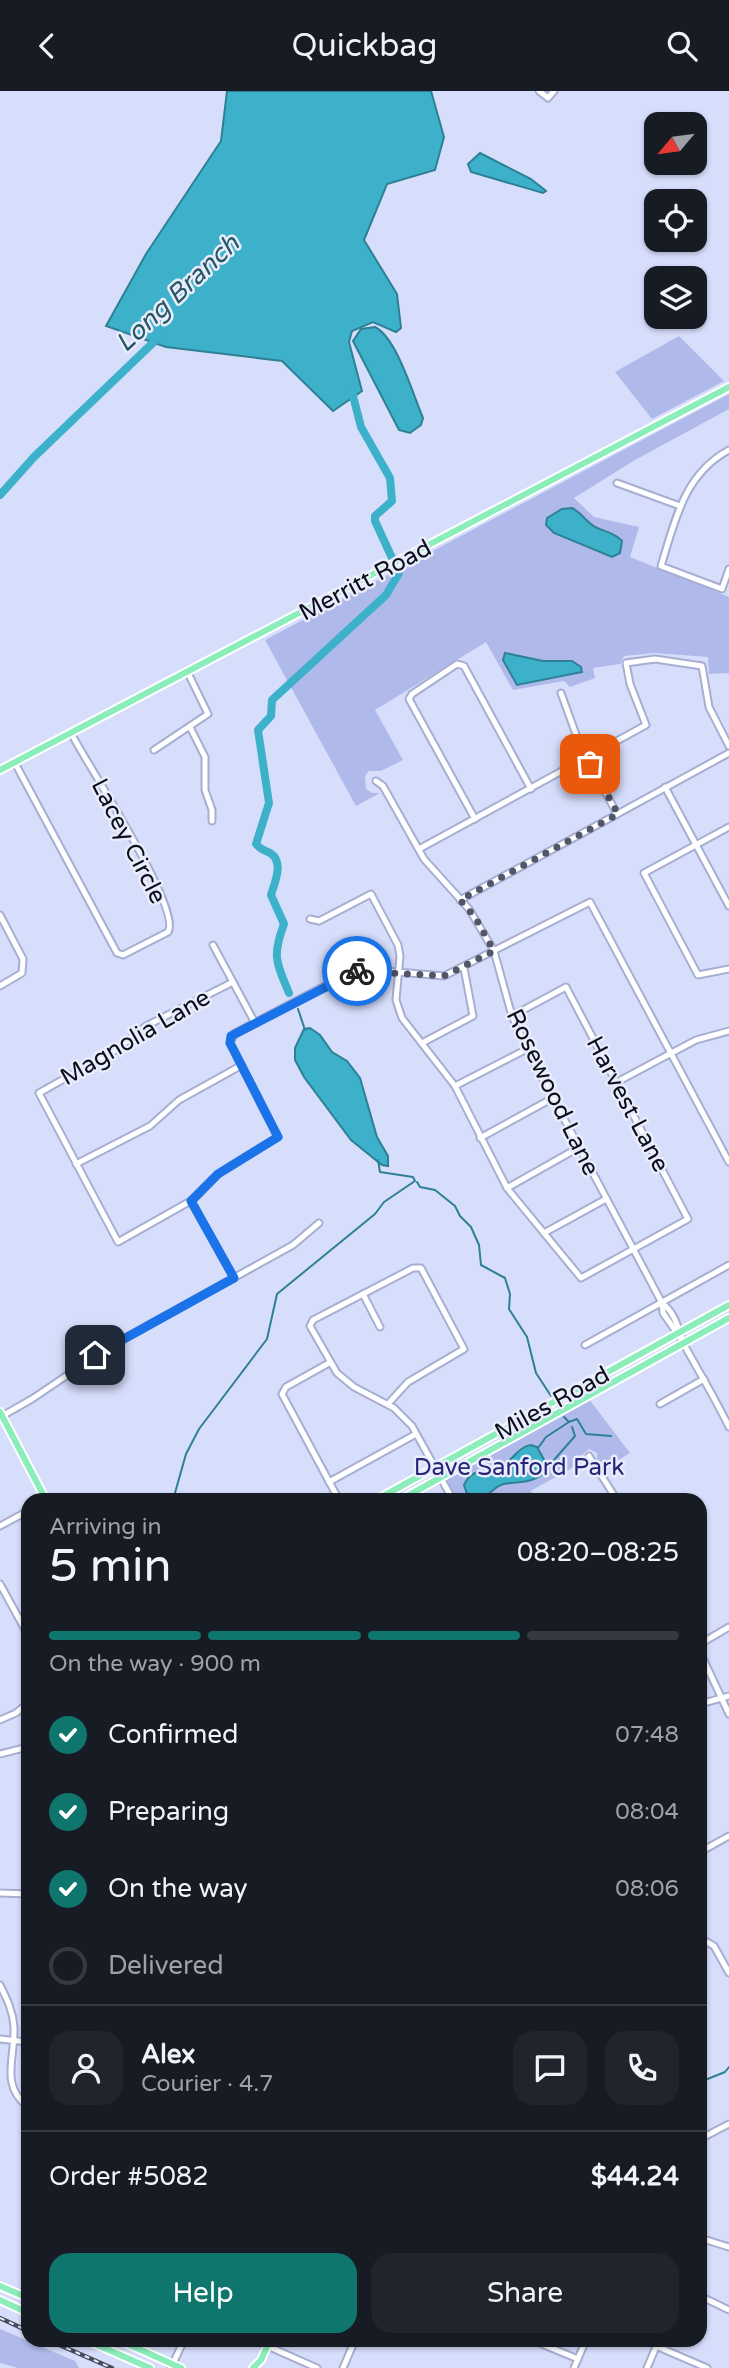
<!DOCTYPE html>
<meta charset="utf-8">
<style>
:root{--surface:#171b24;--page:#20242c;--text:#f1f3f6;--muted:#9ea1a6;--line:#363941;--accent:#0f766e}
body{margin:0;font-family:"Varela Round",sans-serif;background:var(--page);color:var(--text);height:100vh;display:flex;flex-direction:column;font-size:26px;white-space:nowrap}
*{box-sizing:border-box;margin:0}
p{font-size:23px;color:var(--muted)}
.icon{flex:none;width:38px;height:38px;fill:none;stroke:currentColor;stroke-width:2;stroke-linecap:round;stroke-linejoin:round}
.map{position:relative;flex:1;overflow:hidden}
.side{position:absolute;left:21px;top:1402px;width:686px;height:854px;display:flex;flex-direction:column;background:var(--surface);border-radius:21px;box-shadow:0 2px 5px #0004}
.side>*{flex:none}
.needle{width:46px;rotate:241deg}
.tools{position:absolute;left:644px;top:21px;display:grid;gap:14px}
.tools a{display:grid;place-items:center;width:63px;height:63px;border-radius:14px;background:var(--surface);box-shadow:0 2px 5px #0004;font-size:35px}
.pin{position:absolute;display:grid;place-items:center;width:60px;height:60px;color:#fff;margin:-30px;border-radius:14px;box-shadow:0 4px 10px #0006}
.courier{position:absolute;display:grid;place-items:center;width:70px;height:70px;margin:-35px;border:5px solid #1a73e8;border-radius:50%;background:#fff;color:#222;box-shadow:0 2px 9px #0007}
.summary em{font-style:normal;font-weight:600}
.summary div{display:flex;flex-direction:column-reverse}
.summary{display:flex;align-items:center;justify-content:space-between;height:119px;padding:0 28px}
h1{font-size:46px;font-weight:600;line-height:52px}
.bar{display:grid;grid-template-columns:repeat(4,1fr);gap:10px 7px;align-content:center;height:84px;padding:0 28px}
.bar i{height:9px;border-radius:5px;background:var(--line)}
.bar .selected{background:var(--accent)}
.bar p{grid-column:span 4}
.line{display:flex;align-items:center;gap:18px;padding:0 28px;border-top:2px solid var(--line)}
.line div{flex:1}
.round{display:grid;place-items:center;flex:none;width:74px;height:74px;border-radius:21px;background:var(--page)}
ol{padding:0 28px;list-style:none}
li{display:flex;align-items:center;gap:21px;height:77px}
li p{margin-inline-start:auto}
li .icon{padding:7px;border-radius:50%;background:var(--accent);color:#fff;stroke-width:4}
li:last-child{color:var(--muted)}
li i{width:38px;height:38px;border:4px solid var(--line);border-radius:50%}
.primary-button{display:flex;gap:14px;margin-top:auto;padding:14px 28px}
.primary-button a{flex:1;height:80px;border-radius:21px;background:var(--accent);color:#fff;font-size:28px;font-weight:600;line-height:80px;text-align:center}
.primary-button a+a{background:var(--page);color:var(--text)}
header{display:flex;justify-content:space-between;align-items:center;height:91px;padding:0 28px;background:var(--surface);font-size:32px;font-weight:600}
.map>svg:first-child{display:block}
.green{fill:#afbaeb}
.water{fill:#3db1ca;stroke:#2e8095;stroke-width:2}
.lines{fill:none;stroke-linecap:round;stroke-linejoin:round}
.stream{stroke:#2e8095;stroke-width:2}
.river{stroke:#3db1ca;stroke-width:8}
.minor-casing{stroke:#a6aed2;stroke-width:9}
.major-casing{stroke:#fff;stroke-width:10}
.minor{stroke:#fff;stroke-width:5}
.major{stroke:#8bedba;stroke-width:6}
.rail-casing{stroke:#494c5e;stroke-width:4.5}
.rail{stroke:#e8ecfb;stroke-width:2;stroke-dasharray:5;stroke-linecap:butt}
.done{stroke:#525669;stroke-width:7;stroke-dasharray:0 12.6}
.route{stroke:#1a73e8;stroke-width:9}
.labels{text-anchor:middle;stroke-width:5;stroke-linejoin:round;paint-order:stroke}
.street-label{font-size:24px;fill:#0b0d1a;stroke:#e8ecfb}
.park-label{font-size:24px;fill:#262679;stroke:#e8ecfb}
.water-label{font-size:26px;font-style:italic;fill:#275762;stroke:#e8ecfb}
</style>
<header><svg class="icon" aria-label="back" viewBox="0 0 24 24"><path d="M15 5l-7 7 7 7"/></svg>Quickbag<svg class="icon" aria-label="search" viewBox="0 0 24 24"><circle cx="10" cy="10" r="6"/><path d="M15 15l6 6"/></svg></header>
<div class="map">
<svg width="729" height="2277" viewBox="0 0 729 2277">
<rect width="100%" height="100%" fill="#d7defc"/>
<!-- green -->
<g class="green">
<polygon points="679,245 724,290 652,328 615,281"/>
<polygon points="729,303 729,318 635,369 574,407 594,426 639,436 630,466 729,506 729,582 709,583 708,566 655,562 624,565 620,573 593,577 595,587 570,596 564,590 513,599 486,551 375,619 403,669 381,680 369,680 365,685 366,698 372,702 380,702 356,715 265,549"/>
<polygon points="589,1308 630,1362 602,1379 597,1371 597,1362 589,1358 582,1364 583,1371 514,1409 458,1409 444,1388"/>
<polygon points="0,2238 75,2270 79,2277 18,2277 0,2272"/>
</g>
<!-- water -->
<g class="water">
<polygon points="227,0 431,0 444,46 435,79 387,93 364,149 397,203 401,237 396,241 373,231 352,240 349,251 362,300 333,320 282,270 166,256 106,235 146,163 221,50"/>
<polygon points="480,62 531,88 546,100 543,102 471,81 468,73"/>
<path d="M 375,236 C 397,247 413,304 423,327 L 421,334 L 410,342 L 399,339 L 353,250 L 361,238 Z"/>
<path d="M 572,417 C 582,422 586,431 595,436 C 605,441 614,441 622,450 L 620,462 L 612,466 L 554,442 L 546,434 L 547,427 L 562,418 Z"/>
<polygon points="505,562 543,570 572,570 581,576 582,581 517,594 503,569"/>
<polygon points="310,937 320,944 332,961 347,970 360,987 377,1046 388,1065 388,1075 382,1074 351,1049 304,986 295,969 295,957 304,938"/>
<path d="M 531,1354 L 537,1356 L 546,1372 L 546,1380 C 533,1393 520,1390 504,1393 C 494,1395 489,1405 480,1409 L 468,1406 L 464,1394 C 472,1375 488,1383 503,1374 C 514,1368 518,1356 531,1354 Z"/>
</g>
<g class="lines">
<!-- stream -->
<g class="stream">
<polyline points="298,918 305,939"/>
<polyline points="417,1091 420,1096 435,1099 455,1115 460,1125 471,1136 479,1154 481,1174 505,1187 510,1203 509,1218 527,1246 536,1282 551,1305"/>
<polyline points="569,1331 577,1328 586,1343 611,1345"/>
<polyline points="538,1357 546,1346 569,1331 564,1326"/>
<polyline points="554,1369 575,1345 572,1336"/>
<polyline points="546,1372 551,1371"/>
<polyline points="173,1409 186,1363 199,1338 267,1248 277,1203 375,1123 384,1111 415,1090 413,1086 380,1081 378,1069"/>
<polyline points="700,1991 725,1981 729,1976"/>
</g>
<!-- river -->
<g class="river">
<polyline points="0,404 34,366 159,246"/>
<path d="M 289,902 C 276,871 272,865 284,833 L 271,804 C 274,793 285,771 270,762 C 264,759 261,759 256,753 L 269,712 L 258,639 L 271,625 L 272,609 L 386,504 L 399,482 L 375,430 L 375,425 L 392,410 L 390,387 L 361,336 L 351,297"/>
</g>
<defs>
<g id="minor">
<polyline points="539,0 548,7 554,0"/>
<path d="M 729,359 C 684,383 675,430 661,475 L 722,498 L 729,478"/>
<polyline points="617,392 680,415"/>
<polyline points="561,602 578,649 617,723"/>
<polyline points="190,636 205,666 205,699 212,719 212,730"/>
<polyline points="154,659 208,623 188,582"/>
<path d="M 15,672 L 117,862 L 123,864 L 168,841 C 183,819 85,670 71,642"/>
<polyline points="376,690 383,695 424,768 469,818 494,860 512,925 527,958 662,1212 663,1222 684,1252"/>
<polyline points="665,696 729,815"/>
<polyline points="475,728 409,608 412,603 457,573 464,575 531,698"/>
<polyline points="729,736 644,782 698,884 729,878"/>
<polyline points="419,758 646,634 630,593 626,572 655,568 702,575 709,616 729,655"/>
<polyline points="460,809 729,662"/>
<polyline points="0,824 23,868 22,882 0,895"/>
<polyline points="310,828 319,830 371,803 398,854 400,865 396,909 402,927 455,995 507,1097 581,1187 688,1128 566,896 512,925"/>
<polyline points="213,854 255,932"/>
<polyline points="233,891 146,935 117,958 39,1002 118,1151 194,1108 218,1083 278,1046 230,952 235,942 351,881 363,878 444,885 590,811 729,1071"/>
<polyline points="422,952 473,925 464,877"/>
<polyline points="617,991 696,949 729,940"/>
<polyline points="455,995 527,958"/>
<polyline points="480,1047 553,1007"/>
<polyline points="76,1073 150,1035 179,1009 242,974"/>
<polyline points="507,1097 578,1057"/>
<polyline points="191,1110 234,1187"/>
<polyline points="544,1142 606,1108"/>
<polyline points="363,1203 380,1236"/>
<path d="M 662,1212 C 678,1224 678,1242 687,1259 C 701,1284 716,1309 729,1336"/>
<polyline points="585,1254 729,1174"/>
<polyline points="329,1272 286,1296 282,1303 339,1409"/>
<polyline points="388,1313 408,1291 464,1258 421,1177 413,1177 313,1229 310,1235 337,1282 354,1296 394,1317 412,1335 453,1409"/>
<polyline points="660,1313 704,1288"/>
<polyline points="2,1325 32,1308 109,1256 293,1154 319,1132"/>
<polyline points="589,1365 617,1409"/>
<polyline points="329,1391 416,1343"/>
<polyline points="522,1409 529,1405 537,1409"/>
<polyline points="0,1435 28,1420"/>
<polyline points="0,1493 28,1544"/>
<polyline points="700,1553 729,1536"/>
<polyline points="700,1561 729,1623"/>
<polyline points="700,1613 729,1605"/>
<polyline points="0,1629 16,1622 28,1612"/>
<polyline points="0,1663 28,1656"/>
<polyline points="700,1761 729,1745"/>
<polyline points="0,1802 28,1803"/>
<polyline points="700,1840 701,1837"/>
<polyline points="700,1847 714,1855 729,1882"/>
<path d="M 0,1894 C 7,1908 13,1920 14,1936 C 15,1969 0,1994 28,2016"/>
<polyline points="0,1948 28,1951"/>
<polyline points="700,2048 729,2033"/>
<polyline points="700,2147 729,2156"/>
<polyline points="700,2205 729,2219"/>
<polyline points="254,2249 317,2277"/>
<polyline points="532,2249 578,2268"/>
<polyline points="656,2255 707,2277"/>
<polyline points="171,2277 184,2249"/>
<polyline points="343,2277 355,2249"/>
<polyline points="574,2277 586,2249"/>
<polyline points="647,2277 659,2249"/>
</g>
<g id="major">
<polyline points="0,679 729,296"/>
<polyline points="0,1321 46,1409"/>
<polyline points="376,1409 729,1214"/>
<polyline points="400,1409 729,1227"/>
<polyline points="0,2195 28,2207"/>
<polyline points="0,2209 28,2222"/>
<polyline points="86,2249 150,2277"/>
<polyline points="119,2249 181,2277"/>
<polyline points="253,2277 261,2269 270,2249"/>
</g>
</defs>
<!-- minor casing -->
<use href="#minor" class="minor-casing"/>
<!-- major casing -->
<use href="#major" class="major-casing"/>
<!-- minor -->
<use href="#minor" class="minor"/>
<!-- major -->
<use href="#major" class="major"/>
<defs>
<g id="rail">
<polyline points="0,2227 28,2240"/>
<polyline points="48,2249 112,2277"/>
</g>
</defs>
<!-- rail casing -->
<use href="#rail" class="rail-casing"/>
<!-- rail -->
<use href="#rail" class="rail"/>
</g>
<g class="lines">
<!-- done -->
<polyline class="done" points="357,880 444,885 494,860 475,826 460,809 618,723 590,673"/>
<!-- route -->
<polyline class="route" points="95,1264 234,1187 191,1110 218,1083 278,1046 230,952 231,945 357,880"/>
</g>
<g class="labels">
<!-- street labels -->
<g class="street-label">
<text transform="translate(365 489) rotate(-28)" y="8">Merritt Road</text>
<text transform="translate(129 750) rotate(63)" y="8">Lacey Circle</text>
<text transform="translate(135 946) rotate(-30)" y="8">Magnolia Lane</text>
<text transform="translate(553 1001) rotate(64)" y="8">Rosewood Lane</text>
<text transform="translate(628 1013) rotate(62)" y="8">Harvest Lane</text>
<text transform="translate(552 1312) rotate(-29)" y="8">Miles Road</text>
</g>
<!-- park labels -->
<g class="park-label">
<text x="519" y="1384">Dave Sanford Park</text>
</g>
<!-- water labels -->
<g class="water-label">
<text transform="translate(177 202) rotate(-43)" y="9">Long Branch</text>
</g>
</g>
</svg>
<div class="tools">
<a><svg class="needle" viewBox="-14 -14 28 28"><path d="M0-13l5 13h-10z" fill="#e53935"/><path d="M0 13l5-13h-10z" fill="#9ea1a6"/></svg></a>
<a><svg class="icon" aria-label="locate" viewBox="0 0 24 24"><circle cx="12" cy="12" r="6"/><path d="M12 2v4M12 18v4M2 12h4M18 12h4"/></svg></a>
<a><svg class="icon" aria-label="layers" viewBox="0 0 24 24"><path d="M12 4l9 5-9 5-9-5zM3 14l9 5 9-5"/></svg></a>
</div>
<div class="pin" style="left:590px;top:673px;background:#ea580c"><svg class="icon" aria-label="bag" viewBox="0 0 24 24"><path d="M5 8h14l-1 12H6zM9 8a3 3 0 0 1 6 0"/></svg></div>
<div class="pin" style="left:95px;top:1264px;background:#1f2937"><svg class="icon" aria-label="home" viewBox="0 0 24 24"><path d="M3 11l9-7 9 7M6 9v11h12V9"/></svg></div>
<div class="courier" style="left:357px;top:880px"><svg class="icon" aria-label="bike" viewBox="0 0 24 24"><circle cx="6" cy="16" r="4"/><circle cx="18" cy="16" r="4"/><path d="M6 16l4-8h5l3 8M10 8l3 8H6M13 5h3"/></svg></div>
<section class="side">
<div class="summary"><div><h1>5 min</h1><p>Arriving in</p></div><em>08:20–08:25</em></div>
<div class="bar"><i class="selected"></i><i class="selected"></i><i class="selected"></i><i></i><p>On the way · 900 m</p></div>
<ol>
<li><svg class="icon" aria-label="check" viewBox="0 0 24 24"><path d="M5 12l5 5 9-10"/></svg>Confirmed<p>07:48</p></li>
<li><svg class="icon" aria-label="check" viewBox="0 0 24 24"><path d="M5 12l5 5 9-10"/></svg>Preparing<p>08:04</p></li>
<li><svg class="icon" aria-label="check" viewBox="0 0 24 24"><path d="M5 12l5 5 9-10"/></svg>On the way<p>08:06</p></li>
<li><i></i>Delivered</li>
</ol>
<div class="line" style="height:126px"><a class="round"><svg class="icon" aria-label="person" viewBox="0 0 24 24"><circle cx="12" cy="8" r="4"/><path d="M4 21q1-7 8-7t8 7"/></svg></a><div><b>Alex</b><p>Courier · 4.7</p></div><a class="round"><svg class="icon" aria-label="chat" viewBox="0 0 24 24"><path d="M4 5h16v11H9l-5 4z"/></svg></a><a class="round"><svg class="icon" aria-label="phone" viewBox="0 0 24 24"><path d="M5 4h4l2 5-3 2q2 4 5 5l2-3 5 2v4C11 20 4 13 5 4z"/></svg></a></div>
<div class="line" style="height:91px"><div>Order #5082</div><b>$44.24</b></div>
<div class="primary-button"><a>Help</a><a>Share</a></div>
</section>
</div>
